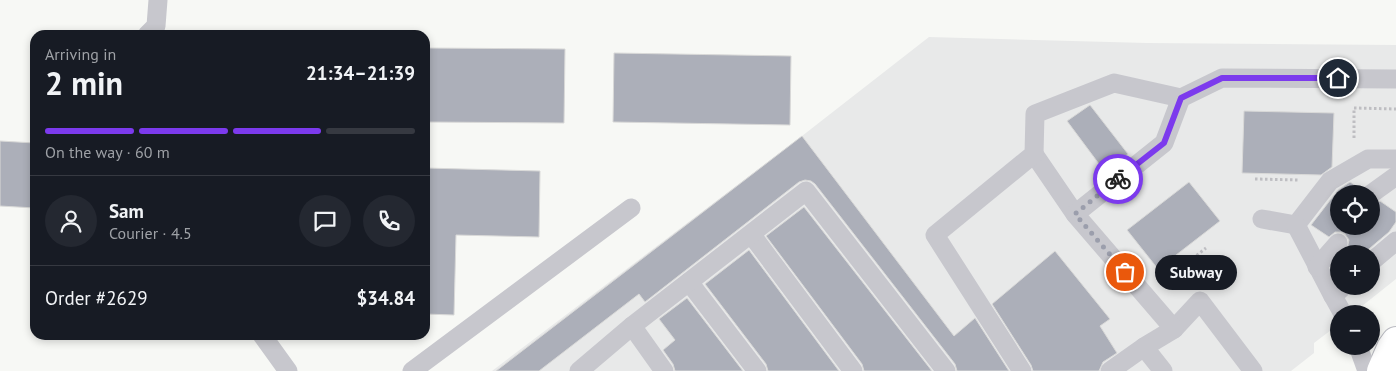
<!DOCTYPE html>
<meta charset="utf-8">
<style>
:root{--surface:#171b24;--page:#242831;--text:#f1f3f6;--muted:#9ea1a6;--line:#363941;--accent:#7c3aed}
body{margin:0;font-family:"PT Sans",sans-serif;background:var(--page);color:var(--text);height:100vh;display:flex;flex-direction:column;font-size:19px;white-space:nowrap}
*{box-sizing:border-box;margin:0}
p{font-size:16px;color:var(--muted)}
.icon{flex:none;width:28px;height:28px;fill:none;stroke:currentColor;stroke-width:2;stroke-linecap:round;stroke-linejoin:round}
.map{position:relative;flex:1;overflow:hidden}
.side{position:absolute;left:30px;top:30px;width:400px;height:310px;display:flex;flex-direction:column;background:var(--surface);border-radius:15px;box-shadow:0 2px 8px #0003}
.side>*{flex:none}
.controls{position:absolute;left:1330px;top:185px;display:grid;gap:10px}
.controls a{display:grid;place-items:center;width:50px;height:50px;border-radius:50%;background:var(--surface);box-shadow:0 2px 8px #0003;font-size:25px}
.pin{position:absolute;display:grid;place-items:center;width:42px;height:42px;color:#fff;margin:-21px;border:2px solid #fff;border-radius:50%;box-shadow:0 1px 5px #0007}
.courier{position:absolute;display:grid;place-items:center;width:50px;height:50px;margin:-25px;border:4px solid #7c3aed;border-radius:50%;background:#fff;color:#222;box-shadow:0 1px 6px #0007}
.bubble{position:absolute;height:35px;border-radius:18px;background:var(--surface);box-shadow:0 2px 8px #0003;font-size:16px;font-weight:700;line-height:35px;text-align:center}
.head em{font-style:normal;font-weight:700}
.head div{display:flex;flex-direction:column-reverse}
.head{display:flex;align-items:center;justify-content:space-between;height:85px;padding:0 15px}
h1{font-size:32px;font-weight:700;line-height:38px}
.bar{display:grid;grid-template-columns:repeat(4,1fr);gap:8px 5px;align-content:center;height:60px;padding:0 15px}
.bar i{height:6px;border-radius:4px;background:var(--line)}
.bar .selected{background:var(--accent)}
.bar p{grid-column:span 4}
.line{display:flex;align-items:center;gap:12px;padding:0 15px;border-top:1px solid var(--line)}
.line div{flex:1}
.round{display:grid;place-items:center;flex:none;width:52px;height:52px;border-radius:26px;background:var(--page)}
.map>svg:first-child{display:block}
.built{fill:#e8e9e9;fill-rule:evenodd}
.building{fill:#acafb9;stroke:#d9d9d8}
.lines{fill:none;stroke-linecap:round;stroke-linejoin:round}
.secondary-casing{stroke:#b9bac1;stroke-width:30}
.path{stroke:#bebec2;stroke-width:3;stroke-dasharray:2.5 2.5;stroke-linecap:butt}
.service{stroke:#c7c7cd;stroke-width:19}
.secondary{stroke:#fff;stroke-width:28}
.done{stroke:#9b9eac;stroke-width:5;stroke-dasharray:0 9}
.route{stroke:#7c3aed;stroke-width:6}
</style>
<div class="map">
<svg width="1396" height="371" viewBox="0 0 1396 371">
<rect width="100%" height="100%" fill="#f7f8f5"/>
<!-- built -->
<path class="built" d="M 929,37 L 1147,43 L 1396,45 L 1396,279 L 1352,314 L 1339,314 L 1339,324 L 1314,343 L 1314,353 L 1291,371 L 492,371 L 802,136 ZM 1339,194 L 1371,194 L 1371,226 L 1339,226 ZM 1339,254 L 1371,254 L 1371,286 L 1339,286 Z"/>
<!-- building -->
<g class="building">
<polygon points="425,48 565,49 564,123 425,122"/>
<polygon points="614,53 791,56 790,125 613,122"/>
<polygon points="1090,105 1128,154 1105,172 1067,121"/>
<polygon points="1244,111 1334,113 1332,167 1321,175 1242,173"/>
<polygon points="802,136 954,336 975,318 1009,371 957,371 955,364 815,184 811,181 805,180 799,182 645,302 639,294 539,371 496,371"/>
<polygon points="0,141 35,143 35,208 0,206"/>
<polygon points="425,168 540,171 539,237 456,235 454,315 425,314"/>
<polygon points="1189,182 1220,221 1158,269 1127,230"/>
<polygon points="1350,182 1361,189 1360,194 1339,194 1339,226 1371,226 1371,205 1380,201 1396,212 1396,222 1389,232 1363,254 1355,254 1347,249 1349,240 1345,234 1341,232 1335,232 1329,237 1311,225 1338,190"/>
<polygon points="804,207 932,371 864,371 862,364 766,236"/>
<polygon points="749,250 839,371 768,371 766,364 705,284"/>
<polygon points="1055,251 1110,319 1100,326 1117,353 1103,362 1099,371 1033,371 1031,365 992,304"/>
<polygon points="687,298 743,371 675,371 673,364 663,350 675,340 659,319"/>
</g>
<g class="lines">
<defs>
<polyline id="secondary" points="1381,371 1391,348 1396,341"/>
</defs>
<!-- secondary casing -->
<use href="#secondary" class="secondary-casing"/>
<!-- path -->
<g class="path">
<polyline points="1354,138 1354,108 1396,109"/>
<polyline points="1255,179 1299,180"/>
<polyline points="1165,280 1206,248"/>
</g>
<!-- service -->
<g class="service">
<polyline points="147,35 156,26 158,0"/>
<polyline points="1034,154 1075,214"/>
<polyline points="1371,194 1396,176"/>
<polyline points="1262,219 1296,225 1330,181 1368,159 1396,159"/>
<polyline points="1296,225 1333,296"/>
<polyline points="751,234 853,371"/>
<polyline points="1371,262 1396,241"/>
<polyline points="1317,267 1338,243"/>
<polyline points="689,282 757,371"/>
<polyline points="1343,314 1333,296 1344,286"/>
<polyline points="632,326 806,191 946,371"/>
<polyline points="1174,329 1200,301 1253,371"/>
<polyline points="262,335 288,371"/>
<polyline points="1358,346 1367,371"/>
<polyline points="1144,347 1174,329 1075,214 1164,143 1181,98 1222,78 1396,79"/>
<polyline points="412,371 631,208"/>
<polyline points="579,371 632,326 664,371"/>
<polyline points="1022,371 935,235 1034,154 1035,114 1114,83 1181,98"/>
<polyline points="1110,371 1144,347 1163,371"/>
</g>
<!-- secondary -->
<use href="#secondary" class="secondary"/>
</g>
<g class="lines">
<!-- done -->
<polyline class="done" points="1118,179 1075,214 1125,272"/>
<!-- route -->
<polyline class="route" points="1118,179 1164,143 1181,98 1222,78 1338,78"/>
</g>
</svg>
<div class="controls">
<a><svg class="icon" aria-label="locate" viewBox="0 0 24 24"><circle cx="12" cy="12" r="6"/><path d="M12 2v4M12 18v4M2 12h4M18 12h4"/></svg></a>
<a>+</a>
<a>−</a>
</div>
<div class="pin" style="left:1125px;top:272px;background:#ea580c"><svg class="icon" aria-label="bag" viewBox="0 0 24 24"><path d="M5 8h14l-1 12H6zM9 8a3 3 0 0 1 6 0"/></svg></div>
<div class="pin" style="left:1338px;top:78px;background:#1f2937"><svg class="icon" aria-label="home" viewBox="0 0 24 24"><path d="M3 11l9-7 9 7M6 9v11h12V9"/></svg></div>
<div class="courier" style="left:1118px;top:179px"><svg class="icon" aria-label="bike" viewBox="0 0 24 24"><circle cx="6" cy="16" r="4"/><circle cx="18" cy="16" r="4"/><path d="M6 16l4-8h5l3 8M10 8l3 8H6M13 5h3"/></svg></div>
<div class="bubble" style="left:1155px;top:255px;width:82px">Subway</div>
<section class="side">
<div class="head"><div><h1>2 min</h1><p>Arriving in</p></div><em>21:34–21:39</em></div>
<div class="bar"><i class="selected"></i><i class="selected"></i><i class="selected"></i><i></i><p>On the way · 60 m</p></div>
<div class="line" style="height:90px"><a class="round"><svg class="icon" aria-label="person" viewBox="0 0 24 24"><circle cx="12" cy="8" r="4"/><path d="M4 21q1-7 8-7t8 7"/></svg></a><div><b>Sam</b><p>Courier · 4.5</p></div><a class="round"><svg class="icon" aria-label="chat" viewBox="0 0 24 24"><path d="M4 5h16v11H9l-5 4z"/></svg></a><a class="round"><svg class="icon" aria-label="phone" viewBox="0 0 24 24"><path d="M5 4h4l2 5-3 2q2 4 5 5l2-3 5 2v4C11 20 4 13 5 4z"/></svg></a></div>
<div class="line" style="height:65px"><div>Order #2629</div><b>$34.84</b></div>
</section>
</div>
